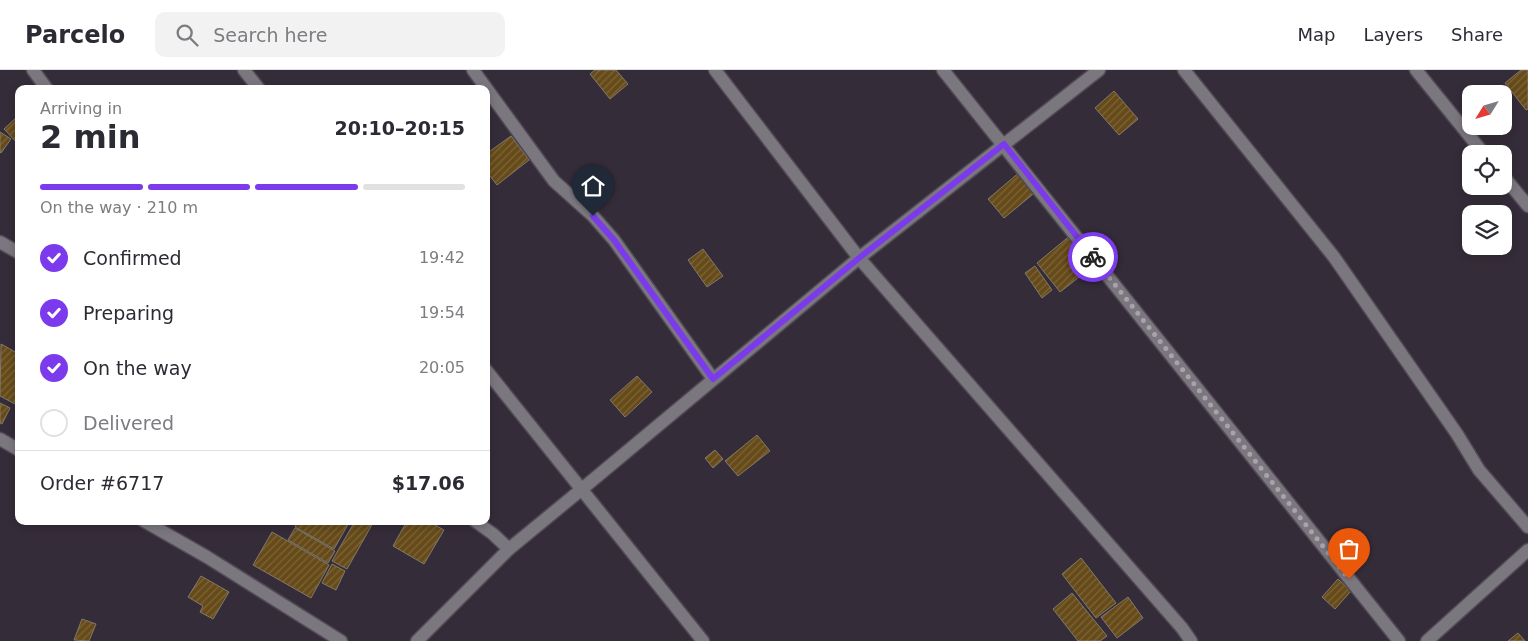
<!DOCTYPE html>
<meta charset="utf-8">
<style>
:root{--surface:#fff;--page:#f2f2f3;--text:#2b2b33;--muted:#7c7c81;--line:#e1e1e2;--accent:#7c3aed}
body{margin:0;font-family:"DejaVu Sans",sans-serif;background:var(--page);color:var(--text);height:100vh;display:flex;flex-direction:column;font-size:19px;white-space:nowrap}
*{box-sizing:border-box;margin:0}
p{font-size:16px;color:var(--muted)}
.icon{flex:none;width:28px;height:28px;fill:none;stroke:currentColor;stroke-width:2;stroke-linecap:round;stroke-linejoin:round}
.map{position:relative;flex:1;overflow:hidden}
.sheet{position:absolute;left:15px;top:15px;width:475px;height:440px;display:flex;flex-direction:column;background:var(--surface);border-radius:10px;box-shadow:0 2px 8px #0003}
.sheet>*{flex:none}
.needle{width:32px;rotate:233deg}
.fabs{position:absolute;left:1462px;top:15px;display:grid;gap:10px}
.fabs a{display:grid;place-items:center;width:50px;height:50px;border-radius:10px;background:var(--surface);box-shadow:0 2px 8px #0003;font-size:25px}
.pin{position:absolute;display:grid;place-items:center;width:42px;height:42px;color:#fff;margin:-51px -21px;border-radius:50% 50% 50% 0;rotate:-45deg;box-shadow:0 0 5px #0007}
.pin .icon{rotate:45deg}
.courier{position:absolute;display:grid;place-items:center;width:50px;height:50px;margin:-25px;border:4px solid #7c3aed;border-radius:50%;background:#fff;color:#222;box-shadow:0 1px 6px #0007}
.overview em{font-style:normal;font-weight:800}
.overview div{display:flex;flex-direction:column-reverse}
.overview{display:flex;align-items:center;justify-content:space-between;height:85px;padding:0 25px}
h1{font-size:32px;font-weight:800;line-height:38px}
.bar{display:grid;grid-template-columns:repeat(4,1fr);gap:8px 5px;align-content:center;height:60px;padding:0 25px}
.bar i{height:6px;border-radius:4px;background:var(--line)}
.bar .selected{background:var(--accent)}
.bar p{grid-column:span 4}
.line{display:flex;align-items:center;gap:12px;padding:0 25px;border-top:1px solid var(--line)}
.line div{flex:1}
ol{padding:0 25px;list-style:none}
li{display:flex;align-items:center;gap:15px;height:55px}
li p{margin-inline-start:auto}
li .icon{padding:5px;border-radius:50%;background:var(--accent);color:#fff;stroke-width:4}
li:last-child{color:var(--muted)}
li i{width:28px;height:28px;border:2px solid var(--line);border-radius:50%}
header{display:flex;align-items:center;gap:30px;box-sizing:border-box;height:70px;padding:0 25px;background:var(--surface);border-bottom:1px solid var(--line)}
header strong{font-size:24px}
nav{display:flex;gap:28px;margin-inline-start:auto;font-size:18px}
.search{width:350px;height:45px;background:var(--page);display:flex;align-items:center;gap:12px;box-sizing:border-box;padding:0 18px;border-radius:10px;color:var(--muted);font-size:19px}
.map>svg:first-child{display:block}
.building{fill:url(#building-hatch);stroke:#82796a}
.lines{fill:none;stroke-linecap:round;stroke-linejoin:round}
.minor-casing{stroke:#514955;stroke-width:15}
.minor{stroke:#7b777e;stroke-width:12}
.done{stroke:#a9a2ac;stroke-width:5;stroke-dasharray:0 9}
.route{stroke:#7c3aed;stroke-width:6}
</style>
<header>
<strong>Parcelo</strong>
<div class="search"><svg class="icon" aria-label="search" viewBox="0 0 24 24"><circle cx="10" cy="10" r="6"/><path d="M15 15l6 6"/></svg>Search here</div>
<nav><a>Map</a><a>Layers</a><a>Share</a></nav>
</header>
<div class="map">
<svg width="1528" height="571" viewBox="0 0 1528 571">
<defs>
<pattern id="building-hatch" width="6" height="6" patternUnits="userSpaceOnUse" patternTransform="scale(1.25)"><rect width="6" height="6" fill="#664b19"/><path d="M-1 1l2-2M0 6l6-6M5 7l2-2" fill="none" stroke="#7c653b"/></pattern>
</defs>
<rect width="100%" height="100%" fill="#352c39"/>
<!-- building -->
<g class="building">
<polygon points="595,0 616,0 628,14 610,29 590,4"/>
<polygon points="1521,0 1528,0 1528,39 1526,40 1505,13"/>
<polygon points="1114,21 1138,49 1119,65 1095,38"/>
<polygon points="19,45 19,75 4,59"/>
<polygon points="0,62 11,69 1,83 0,82"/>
<polygon points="511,66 529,90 497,115 486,101 486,84"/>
<polygon points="1021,101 1038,120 1004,148 988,129"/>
<polygon points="1072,164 1096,194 1060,222 1037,193"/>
<polygon points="703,179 723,206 707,217 688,190"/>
<polygon points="1035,196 1052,220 1042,228 1025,203"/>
<polygon points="1,274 19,284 19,327 15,334 0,326"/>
<polygon points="637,306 652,322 625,347 610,330"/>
<polygon points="0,333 10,338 2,354 0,353"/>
<polygon points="757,365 770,381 738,406 725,391"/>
<polygon points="715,380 723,389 713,398 705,388"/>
<polygon points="298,451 350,451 334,479 295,457"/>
<polygon points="355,451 374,451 347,499 332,491"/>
<polygon points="407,451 428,451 444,460 424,494 393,476"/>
<polygon points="295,458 335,481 328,493 288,470"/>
<polygon points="272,462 329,495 311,528 253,495"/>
<polygon points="1081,488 1116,533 1096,548 1062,504"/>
<polygon points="332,494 345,501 336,520 322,513"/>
<polygon points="201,506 229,522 213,549 200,542 203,536 188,527"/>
<polygon points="1338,509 1351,521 1335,539 1322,527"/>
<polygon points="1072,523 1107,566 1100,571 1078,571 1053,539"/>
<polygon points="1128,527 1143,548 1117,568 1101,547"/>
<polygon points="82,549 96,554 89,571 74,570"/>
<polygon points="1518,563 1525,571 1508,571"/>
</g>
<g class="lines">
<defs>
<g id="minor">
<polyline points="33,0 47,19"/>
<polyline points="244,0 259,19"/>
<polyline points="473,0 554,111 593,146 614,170 713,309"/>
<polyline points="715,0 859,188 1182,558 1191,571"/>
<polyline points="943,0 1399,571"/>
<polyline points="1184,0 1334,187 1457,364 1479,400 1528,457"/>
<polyline points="1416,0 1484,84"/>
<polyline points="1504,107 1528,136"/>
<polyline points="0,172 19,183"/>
<polyline points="486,300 703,571"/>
<polyline points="0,369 19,380"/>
<polyline points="144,451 207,487 341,571"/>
<polyline points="475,451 493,464 509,479"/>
<polyline points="417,571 509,479 582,419 859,188 1099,0"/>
<polyline points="1427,571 1528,480"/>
</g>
</defs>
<!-- minor casing -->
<use href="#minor" class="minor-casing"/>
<!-- minor -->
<use href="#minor" class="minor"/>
</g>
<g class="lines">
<!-- done -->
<polyline class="done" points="1093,187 1349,509"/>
<!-- route -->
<polyline class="route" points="593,146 614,170 713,309 859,188 1004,74 1093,187"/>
</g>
</svg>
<div class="fabs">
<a><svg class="needle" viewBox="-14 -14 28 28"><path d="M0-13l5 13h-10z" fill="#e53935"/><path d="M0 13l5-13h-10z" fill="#7c7c81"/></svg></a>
<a><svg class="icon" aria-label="locate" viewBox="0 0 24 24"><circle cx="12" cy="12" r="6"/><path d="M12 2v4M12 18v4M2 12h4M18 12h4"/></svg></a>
<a><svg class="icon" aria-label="layers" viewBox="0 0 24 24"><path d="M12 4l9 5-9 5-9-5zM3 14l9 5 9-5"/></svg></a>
</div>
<div class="pin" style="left:1349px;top:509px;background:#ea580c"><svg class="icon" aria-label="bag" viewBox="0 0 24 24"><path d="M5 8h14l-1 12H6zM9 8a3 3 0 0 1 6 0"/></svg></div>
<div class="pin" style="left:593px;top:146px;background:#1f2937"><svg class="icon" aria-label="home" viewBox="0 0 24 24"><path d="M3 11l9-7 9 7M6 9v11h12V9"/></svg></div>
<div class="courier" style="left:1093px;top:187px"><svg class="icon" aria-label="bike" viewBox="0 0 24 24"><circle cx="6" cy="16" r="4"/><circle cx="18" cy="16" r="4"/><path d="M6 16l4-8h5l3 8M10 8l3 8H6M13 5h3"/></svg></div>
<section class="sheet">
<div class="overview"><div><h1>2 min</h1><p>Arriving in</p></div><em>20:10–20:15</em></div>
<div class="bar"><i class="selected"></i><i class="selected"></i><i class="selected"></i><i></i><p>On the way · 210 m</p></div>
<ol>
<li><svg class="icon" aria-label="check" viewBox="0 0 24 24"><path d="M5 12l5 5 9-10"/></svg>Confirmed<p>19:42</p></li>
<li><svg class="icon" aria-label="check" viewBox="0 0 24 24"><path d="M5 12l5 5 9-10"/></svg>Preparing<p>19:54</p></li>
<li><svg class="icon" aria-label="check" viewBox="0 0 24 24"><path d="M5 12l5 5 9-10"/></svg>On the way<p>20:05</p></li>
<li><i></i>Delivered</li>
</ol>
<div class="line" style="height:65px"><div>Order #6717</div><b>$17.06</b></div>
</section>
</div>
